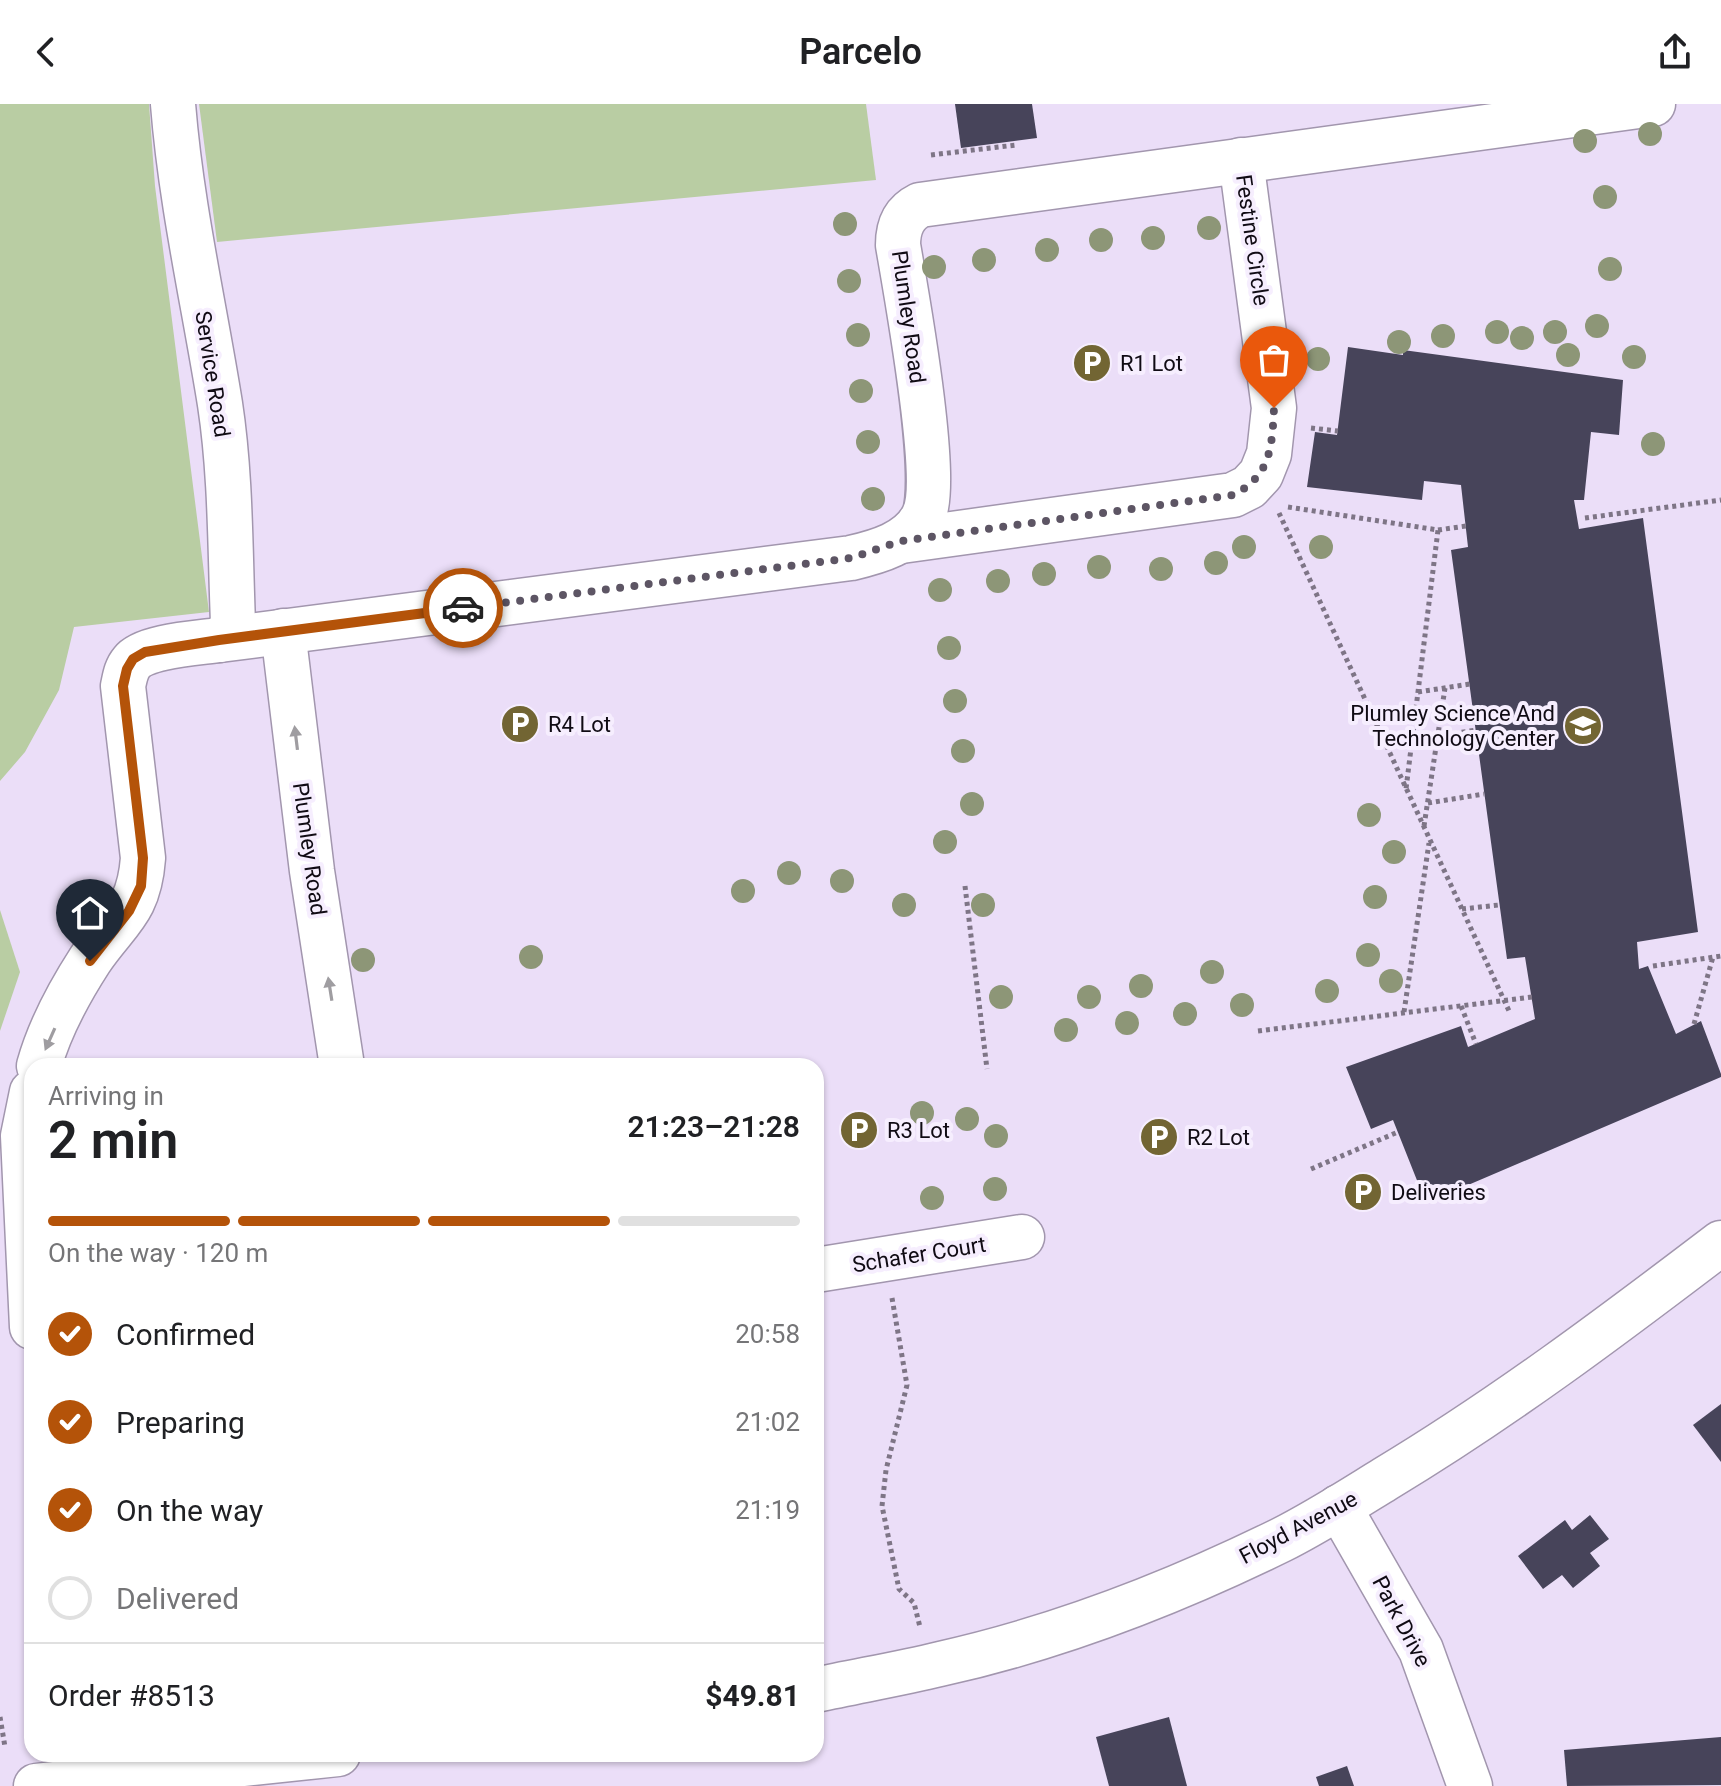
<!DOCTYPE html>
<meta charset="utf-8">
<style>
:root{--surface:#fff;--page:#f6f6f6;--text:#202124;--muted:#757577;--line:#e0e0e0;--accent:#b45309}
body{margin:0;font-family:Roboto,sans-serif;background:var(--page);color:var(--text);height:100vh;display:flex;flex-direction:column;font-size:30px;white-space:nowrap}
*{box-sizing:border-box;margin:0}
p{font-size:26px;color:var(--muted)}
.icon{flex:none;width:44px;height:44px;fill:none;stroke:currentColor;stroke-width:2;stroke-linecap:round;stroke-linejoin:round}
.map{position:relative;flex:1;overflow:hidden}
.details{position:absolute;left:24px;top:954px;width:800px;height:704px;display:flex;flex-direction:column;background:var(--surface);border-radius:24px;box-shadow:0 2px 6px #0004}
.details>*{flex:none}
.pin{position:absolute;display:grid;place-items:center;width:68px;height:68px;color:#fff;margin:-82px -34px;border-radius:50% 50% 50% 0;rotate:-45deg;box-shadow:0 0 8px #0007}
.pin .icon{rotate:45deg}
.courier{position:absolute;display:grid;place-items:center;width:80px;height:80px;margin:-40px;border:6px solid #b45309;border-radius:50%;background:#fff;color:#222;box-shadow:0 2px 10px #0007}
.summary em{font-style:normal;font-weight:600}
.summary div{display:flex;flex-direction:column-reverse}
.summary{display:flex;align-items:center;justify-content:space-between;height:136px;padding:0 24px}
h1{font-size:52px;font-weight:600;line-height:60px}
.bar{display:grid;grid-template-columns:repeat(4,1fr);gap:12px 8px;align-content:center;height:96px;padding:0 24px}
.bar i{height:10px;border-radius:6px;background:var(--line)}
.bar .current{background:var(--accent)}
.bar p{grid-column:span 4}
.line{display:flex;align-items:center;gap:20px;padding:0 24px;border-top:2px solid var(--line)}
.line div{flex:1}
ol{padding:0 24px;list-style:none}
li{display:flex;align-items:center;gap:24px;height:88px}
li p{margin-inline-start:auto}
li .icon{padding:8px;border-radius:50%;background:var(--accent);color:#fff;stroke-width:4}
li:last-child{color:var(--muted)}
li i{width:44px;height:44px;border:4px solid var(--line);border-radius:50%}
header{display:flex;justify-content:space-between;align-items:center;height:104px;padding:0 24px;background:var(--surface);font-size:36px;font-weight:600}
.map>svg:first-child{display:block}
.green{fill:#b9cda3}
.building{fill:#47445a}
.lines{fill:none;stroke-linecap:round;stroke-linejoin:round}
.minor-casing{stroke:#a296ae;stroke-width:47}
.path{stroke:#7e7586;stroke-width:5;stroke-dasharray:4 4;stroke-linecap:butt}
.minor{stroke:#fff;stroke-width:44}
.tree{fill:#8d9677}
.oneway{fill:#9f9da1}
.done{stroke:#5d5564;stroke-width:8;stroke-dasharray:0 14.4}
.route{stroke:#b45309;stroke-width:10}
.labels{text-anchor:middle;stroke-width:8;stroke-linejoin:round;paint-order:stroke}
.street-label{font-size:22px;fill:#100b14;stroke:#f6eefe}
.poi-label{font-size:22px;fill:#100b14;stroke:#f6eefe;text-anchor:start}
</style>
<header><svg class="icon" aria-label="back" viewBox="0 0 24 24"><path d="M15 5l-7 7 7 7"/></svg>Parcelo<svg class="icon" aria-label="share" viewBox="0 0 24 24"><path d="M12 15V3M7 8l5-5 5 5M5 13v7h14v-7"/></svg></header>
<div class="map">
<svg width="1721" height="1682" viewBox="0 0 1721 1682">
<rect width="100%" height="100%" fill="#ebdef8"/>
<!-- green -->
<g class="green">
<polygon points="0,0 149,0 155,82 209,508 74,523 59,586 25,648 0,677"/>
<polygon points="199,0 866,0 876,76 217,138"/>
<polygon points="0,806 20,868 0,927"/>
</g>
<!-- building -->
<g class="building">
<polygon points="955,0 1032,0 1037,34 961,44"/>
<polygon points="1348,243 1403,251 1403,246 1623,276 1619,331 1591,328 1584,396 1574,396 1579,425 1643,414 1698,828 1637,838 1639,865 1648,862 1676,930 1701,917 1721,970 1721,973 1426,1099 1393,1016 1371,1025 1346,963 1461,922 1468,943 1535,915 1525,853 1507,855 1451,446 1468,443 1461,381 1424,377 1422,396 1307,383 1315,328 1337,331"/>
<polygon points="1721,1300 1721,1358 1693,1321"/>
<polygon points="1590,1411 1609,1435 1590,1449 1600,1462 1573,1484 1562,1471 1543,1485 1518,1452 1565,1416 1572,1426"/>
<polygon points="1169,1613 1187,1682 1109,1682 1096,1633"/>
<polygon points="1721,1633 1721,1681 1567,1682 1564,1646"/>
<polygon points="1347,1662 1354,1682 1319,1682 1316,1673"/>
</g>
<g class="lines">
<defs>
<g id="minor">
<path d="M 173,0 C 181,101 204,200 220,300 C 231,372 230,446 233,519 L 229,528 L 219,536"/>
<polyline points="901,437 1233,391 1249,383 1261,370 1269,350 1274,304 1241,56"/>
<polyline points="283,527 312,767 342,962"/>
<path d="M 39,962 C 49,926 70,887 90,856 C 118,815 139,808 143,754 L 123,582 C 125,573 126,565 132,558 C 144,542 199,539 219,536 L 851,454 C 877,448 910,439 923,413 C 941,379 906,188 898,141 C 898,123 904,109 920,101 L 1653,0"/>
<polyline points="32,988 23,1032 32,1223"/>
<polyline points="816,1166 1022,1133"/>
<polyline points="1339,1403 1421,1546 1470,1682"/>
<path d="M 816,1586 C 857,1577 899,1570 940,1560 C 1057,1534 1173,1489 1281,1436 C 1317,1418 1351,1396 1385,1375 C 1503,1304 1612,1222 1721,1139"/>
<polyline points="36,1682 338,1650"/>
</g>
</defs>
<!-- minor casing -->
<use href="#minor" class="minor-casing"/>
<!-- path -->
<g class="path">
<polyline points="931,51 1016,41"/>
<polyline points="1311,324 1338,327"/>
<polyline points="1288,403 1438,426 1406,685"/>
<polyline points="1279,409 1510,909"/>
<polyline points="1585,414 1721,396"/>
<polyline points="1438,426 1466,422"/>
<polyline points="1418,588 1470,580"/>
<polyline points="1438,632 1476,626"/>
<polyline points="1428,699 1484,690"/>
<polyline points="1424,722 1445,584"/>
<polyline points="965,782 987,965"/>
<polyline points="1462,805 1499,801"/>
<polyline points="1653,862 1721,852"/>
<polyline points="1461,902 1476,940"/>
<polyline points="1404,908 1429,739"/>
<polyline points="1694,920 1713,853"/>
<polyline points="1258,927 1532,893"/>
<polyline points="1311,1065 1398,1028"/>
<polyline points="892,1194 907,1281 886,1366 882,1402 899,1485 914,1499 920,1523"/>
<polyline points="0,1613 5,1643"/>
</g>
<!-- minor -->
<use href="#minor" class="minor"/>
</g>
<!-- trees -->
<g class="tree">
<circle cx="1650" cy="30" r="12"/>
<circle cx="1585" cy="37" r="12"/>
<circle cx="1605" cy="93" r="12"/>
<circle cx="845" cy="120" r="12"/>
<circle cx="1209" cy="124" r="12"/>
<circle cx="1153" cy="134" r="12"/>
<circle cx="1101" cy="136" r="12"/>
<circle cx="1047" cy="146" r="12"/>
<circle cx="984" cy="156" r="12"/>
<circle cx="934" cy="163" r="12"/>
<circle cx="1610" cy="165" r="12"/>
<circle cx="849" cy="177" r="12"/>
<circle cx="1597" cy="222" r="12"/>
<circle cx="1497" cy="228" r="12"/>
<circle cx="1555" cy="228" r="12"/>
<circle cx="858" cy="231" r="12"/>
<circle cx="1443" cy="232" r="12"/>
<circle cx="1522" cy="234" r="12"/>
<circle cx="1399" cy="238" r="12"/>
<circle cx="1568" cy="251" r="12"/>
<circle cx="1634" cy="253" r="12"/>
<circle cx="1318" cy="255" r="12"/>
<circle cx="861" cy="287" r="12"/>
<circle cx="868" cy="338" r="12"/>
<circle cx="1653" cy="340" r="12"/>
<circle cx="873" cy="395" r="12"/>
<circle cx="1244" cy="443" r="12"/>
<circle cx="1321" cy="443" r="12"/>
<circle cx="1216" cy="459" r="12"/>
<circle cx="1099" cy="463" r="12"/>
<circle cx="1161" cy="465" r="12"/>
<circle cx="1044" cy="470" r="12"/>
<circle cx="998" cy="477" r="12"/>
<circle cx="940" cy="486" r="12"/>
<circle cx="949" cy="544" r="12"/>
<circle cx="955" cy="597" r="12"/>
<circle cx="963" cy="647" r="12"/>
<circle cx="972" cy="700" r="12"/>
<circle cx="1369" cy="711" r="12"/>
<circle cx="945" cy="738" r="12"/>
<circle cx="1394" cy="748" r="12"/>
<circle cx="789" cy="769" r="12"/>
<circle cx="842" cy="777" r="12"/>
<circle cx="743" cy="787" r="12"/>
<circle cx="1375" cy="793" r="12"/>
<circle cx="904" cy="801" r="12"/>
<circle cx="983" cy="801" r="12"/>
<circle cx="1368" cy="851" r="12"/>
<circle cx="531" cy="853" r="12"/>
<circle cx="363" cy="856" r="12"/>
<circle cx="1212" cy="868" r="12"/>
<circle cx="1391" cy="877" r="12"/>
<circle cx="1141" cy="882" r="12"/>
<circle cx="1327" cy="887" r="12"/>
<circle cx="1001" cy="893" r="12"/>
<circle cx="1089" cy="893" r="12"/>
<circle cx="1242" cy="901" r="12"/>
<circle cx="1185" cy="910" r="12"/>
<circle cx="1127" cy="919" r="12"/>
<circle cx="1066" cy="926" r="12"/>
<circle cx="922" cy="1009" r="12"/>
<circle cx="967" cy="1015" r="12"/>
<circle cx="996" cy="1032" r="12"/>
<circle cx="995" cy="1085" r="12"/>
<circle cx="932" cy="1094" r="12"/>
</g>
<!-- one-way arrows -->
<defs><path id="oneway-solid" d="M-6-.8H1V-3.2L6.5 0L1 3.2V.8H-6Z" transform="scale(2)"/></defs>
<g class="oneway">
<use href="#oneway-solid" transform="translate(296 634) rotate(-97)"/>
<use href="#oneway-solid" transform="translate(330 885) rotate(-99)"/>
<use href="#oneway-solid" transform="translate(50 935) rotate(114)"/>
</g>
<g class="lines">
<!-- done -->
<path class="done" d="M 463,504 L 851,454 L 901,437 L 1233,391 C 1271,372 1272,343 1274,304"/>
<!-- route -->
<polyline class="route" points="90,857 129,807 141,782 143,754 123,582 127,565 133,555 145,548 219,536 463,504"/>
</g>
<!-- icons -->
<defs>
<symbol id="parking-disc" viewBox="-11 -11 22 22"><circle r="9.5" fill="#726533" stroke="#f6eefe"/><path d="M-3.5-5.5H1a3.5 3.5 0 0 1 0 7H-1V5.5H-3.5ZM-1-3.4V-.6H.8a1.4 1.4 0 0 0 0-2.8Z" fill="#fff"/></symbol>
<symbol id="university-disc" viewBox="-11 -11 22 22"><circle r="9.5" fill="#726533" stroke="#f6eefe"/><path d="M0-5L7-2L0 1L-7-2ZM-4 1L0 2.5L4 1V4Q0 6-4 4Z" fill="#fff"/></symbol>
</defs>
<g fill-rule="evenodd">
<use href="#parking-disc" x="1070" y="237" width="44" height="44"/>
<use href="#parking-disc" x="498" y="598" width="44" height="44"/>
<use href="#university-disc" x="1561" y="600" width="44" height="44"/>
<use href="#parking-disc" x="837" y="1004" width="44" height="44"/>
<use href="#parking-disc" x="1137" y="1011" width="44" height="44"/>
<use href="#parking-disc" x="1341" y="1066" width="44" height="44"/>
</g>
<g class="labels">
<!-- street labels -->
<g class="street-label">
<text transform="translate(1253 136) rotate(82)" y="8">Festine Circle</text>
<text transform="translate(909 213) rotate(82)" y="8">Plumley Road</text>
<text transform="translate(213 270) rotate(81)" y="8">Service Road</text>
<text transform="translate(310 745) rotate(82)" y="8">Plumley Road</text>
<text transform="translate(919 1150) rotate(-9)" y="8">Schafer Court</text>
<text transform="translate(1298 1423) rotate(-28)" y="8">Floyd Avenue</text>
<text transform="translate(1402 1517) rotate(62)" y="8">Park Drive</text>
</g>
<!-- poi labels -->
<g class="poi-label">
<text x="1120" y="267">R1 Lot</text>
<text x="1555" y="617" text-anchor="end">Plumley Science And<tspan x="1555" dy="25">Technology Center</tspan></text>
<text x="548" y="628">R4 Lot</text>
<text x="887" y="1034">R3 Lot</text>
<text x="1187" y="1041">R2 Lot</text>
<text x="1391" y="1096">Deliveries</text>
</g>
</g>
</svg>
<div class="pin" style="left:1274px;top:304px;background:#ea580c"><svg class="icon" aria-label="bag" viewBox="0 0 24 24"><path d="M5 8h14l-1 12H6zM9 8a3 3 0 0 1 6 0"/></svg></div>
<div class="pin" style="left:90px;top:857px;background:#1f2937"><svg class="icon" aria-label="home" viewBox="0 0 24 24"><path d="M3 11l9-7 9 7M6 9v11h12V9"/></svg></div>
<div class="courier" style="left:463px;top:504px"><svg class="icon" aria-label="car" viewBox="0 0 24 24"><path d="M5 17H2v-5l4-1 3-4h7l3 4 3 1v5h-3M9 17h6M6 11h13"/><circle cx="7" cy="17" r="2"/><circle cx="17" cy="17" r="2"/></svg></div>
<section class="details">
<div class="summary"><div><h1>2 min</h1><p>Arriving in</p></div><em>21:23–21:28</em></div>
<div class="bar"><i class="current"></i><i class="current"></i><i class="current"></i><i></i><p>On the way · 120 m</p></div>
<ol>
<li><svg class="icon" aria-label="check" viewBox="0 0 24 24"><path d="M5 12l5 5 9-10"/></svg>Confirmed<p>20:58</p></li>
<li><svg class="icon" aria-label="check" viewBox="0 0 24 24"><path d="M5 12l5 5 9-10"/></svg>Preparing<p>21:02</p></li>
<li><svg class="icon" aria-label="check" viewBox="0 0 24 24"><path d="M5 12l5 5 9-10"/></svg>On the way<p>21:19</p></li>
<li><i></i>Delivered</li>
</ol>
<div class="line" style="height:104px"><div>Order #8513</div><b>$49.81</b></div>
</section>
</div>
